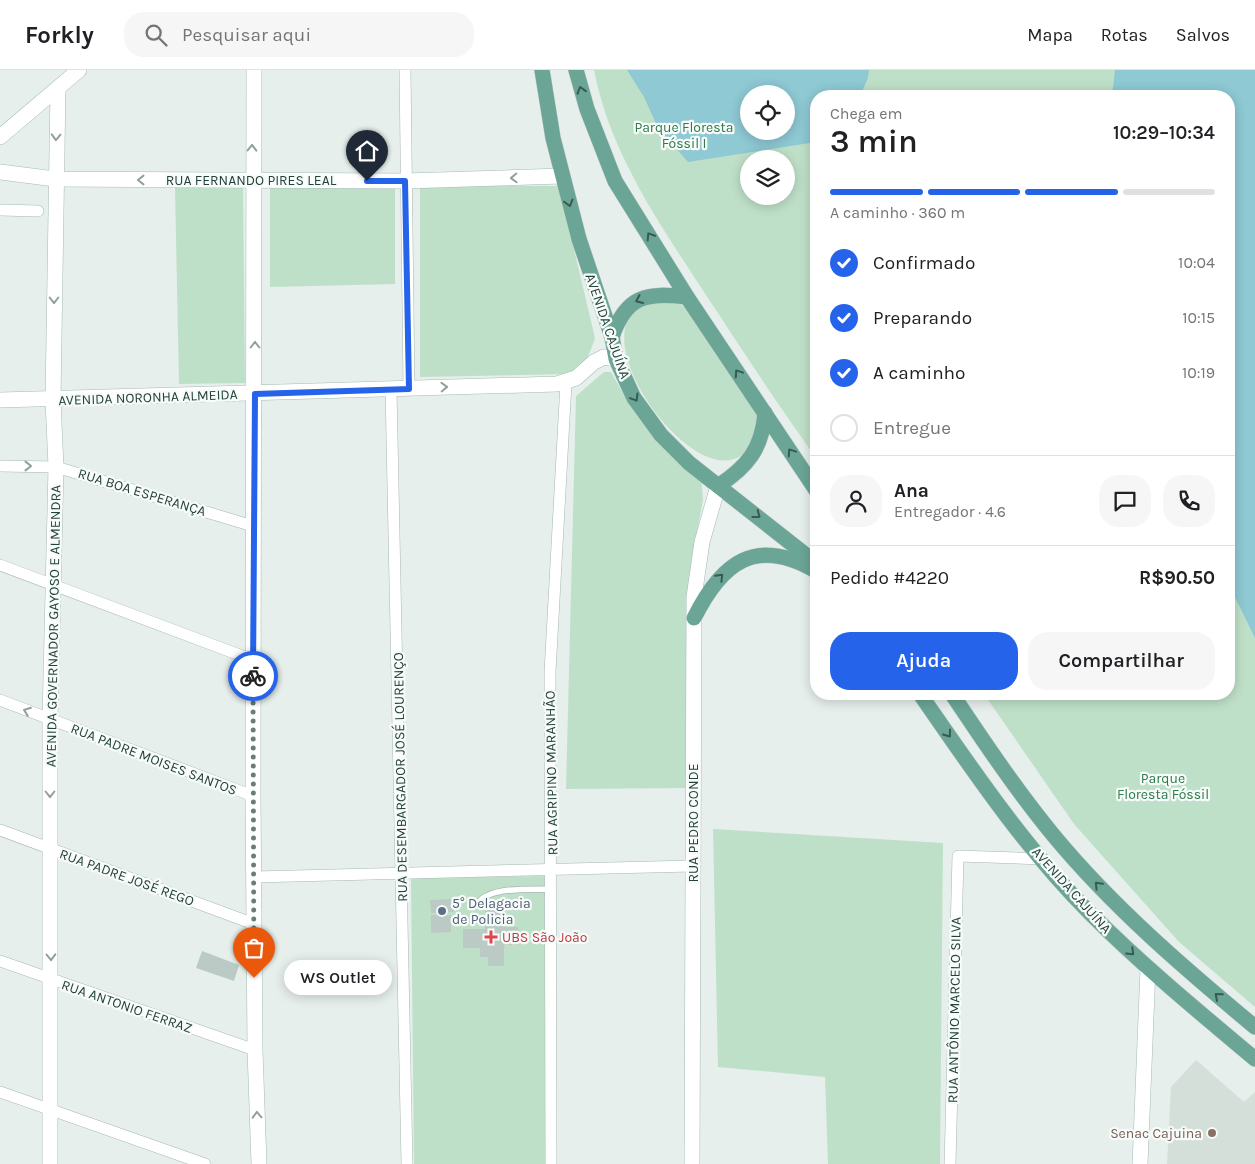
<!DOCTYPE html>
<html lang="pt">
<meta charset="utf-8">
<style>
:root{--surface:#fff;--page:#f6f6f6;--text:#202124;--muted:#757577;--line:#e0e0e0;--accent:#2563eb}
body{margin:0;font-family:Karla,sans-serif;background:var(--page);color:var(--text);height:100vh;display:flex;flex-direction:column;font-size:19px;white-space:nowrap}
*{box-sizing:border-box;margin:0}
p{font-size:16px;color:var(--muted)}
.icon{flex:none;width:28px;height:28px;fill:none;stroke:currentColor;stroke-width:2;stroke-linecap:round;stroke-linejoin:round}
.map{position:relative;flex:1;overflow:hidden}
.drawer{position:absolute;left:810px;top:20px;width:425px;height:610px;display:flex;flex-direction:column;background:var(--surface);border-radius:20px;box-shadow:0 2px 12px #0003}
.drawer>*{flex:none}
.tools{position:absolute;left:740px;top:15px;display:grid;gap:10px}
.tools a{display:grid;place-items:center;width:55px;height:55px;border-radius:50%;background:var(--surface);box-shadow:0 2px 12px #0003;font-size:25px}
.pin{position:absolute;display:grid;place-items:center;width:42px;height:42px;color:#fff;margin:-51px -21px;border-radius:50% 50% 50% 0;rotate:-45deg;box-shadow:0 0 5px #0007}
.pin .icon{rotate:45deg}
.courier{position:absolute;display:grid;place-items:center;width:50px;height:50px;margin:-25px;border:4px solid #2563eb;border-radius:50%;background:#fff;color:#222;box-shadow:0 1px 6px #0007}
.bubble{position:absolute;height:35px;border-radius:18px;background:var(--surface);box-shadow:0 2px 12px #0003;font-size:16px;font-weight:600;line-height:35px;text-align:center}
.overview em{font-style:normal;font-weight:600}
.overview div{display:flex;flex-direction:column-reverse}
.overview{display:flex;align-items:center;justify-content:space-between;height:85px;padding:0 20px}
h1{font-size:32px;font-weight:600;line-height:38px}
.bar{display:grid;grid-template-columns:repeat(4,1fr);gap:8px 5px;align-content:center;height:60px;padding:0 20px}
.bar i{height:6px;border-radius:4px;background:var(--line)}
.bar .current{background:var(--accent)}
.bar p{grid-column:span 4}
.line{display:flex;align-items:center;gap:12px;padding:0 20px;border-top:1px solid var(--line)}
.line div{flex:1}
.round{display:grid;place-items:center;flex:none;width:52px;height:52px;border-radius:20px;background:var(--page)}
ol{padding:0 20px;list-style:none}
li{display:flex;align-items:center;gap:15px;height:55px}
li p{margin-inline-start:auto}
li .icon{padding:5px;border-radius:50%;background:var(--accent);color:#fff;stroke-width:4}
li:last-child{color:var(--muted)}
li i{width:28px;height:28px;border:2px solid var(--line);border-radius:50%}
.button{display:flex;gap:10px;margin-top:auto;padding:10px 20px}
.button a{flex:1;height:58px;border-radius:20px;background:var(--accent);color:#fff;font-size:20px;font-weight:600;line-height:58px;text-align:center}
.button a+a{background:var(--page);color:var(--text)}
header{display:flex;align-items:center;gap:30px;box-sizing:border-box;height:70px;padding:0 25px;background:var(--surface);border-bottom:1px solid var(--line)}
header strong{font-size:24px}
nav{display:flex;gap:28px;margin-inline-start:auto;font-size:18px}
.search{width:350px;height:45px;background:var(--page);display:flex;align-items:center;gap:12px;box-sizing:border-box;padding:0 18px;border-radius:20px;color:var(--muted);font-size:19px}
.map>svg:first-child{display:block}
.built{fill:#d4dfda}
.green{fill:#bfe0c8;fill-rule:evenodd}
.water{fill:#8ec9d4;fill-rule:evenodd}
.building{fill:#bbcac4}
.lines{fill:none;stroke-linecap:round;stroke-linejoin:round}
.lane-casing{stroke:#a8b8b2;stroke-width:7}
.street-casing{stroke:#a8b8b2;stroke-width:12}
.secondary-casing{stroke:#a4bbb3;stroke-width:16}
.primary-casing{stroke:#c2cac8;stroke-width:16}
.lane{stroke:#fff;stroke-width:5.5}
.street{stroke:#fff;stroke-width:11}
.secondary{stroke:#fff;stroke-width:15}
.primary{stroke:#6aa596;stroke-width:15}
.oneway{stroke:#365b51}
.oneway2{stroke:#92a09c}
.done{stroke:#687f78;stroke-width:5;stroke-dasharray:0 9}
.route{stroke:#2563eb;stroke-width:6}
.service-dot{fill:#5c6f8a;stroke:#f7fbf9;stroke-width:2}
.health-dot{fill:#e0444e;stroke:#f7fbf9;stroke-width:2}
.education-dot{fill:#8d6e63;stroke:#f7fbf9;stroke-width:2}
.labels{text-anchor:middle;stroke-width:4.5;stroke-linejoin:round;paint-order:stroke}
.park-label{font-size:14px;fill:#2d7a4b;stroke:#f7fbf9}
.street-label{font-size:14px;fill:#24423a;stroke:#f7fbf9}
.service-label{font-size:14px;fill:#4e5e75;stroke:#f7fbf9;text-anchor:start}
.health-label{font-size:14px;fill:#be3a42;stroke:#f7fbf9;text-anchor:start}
.education-label{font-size:14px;fill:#785e54;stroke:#f7fbf9;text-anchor:end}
</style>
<header>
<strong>Forkly</strong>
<div class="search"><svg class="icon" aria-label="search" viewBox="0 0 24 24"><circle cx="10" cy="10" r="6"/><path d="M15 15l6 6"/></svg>Pesquisar aqui</div>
<nav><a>Mapa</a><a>Rotas</a><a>Salvos</a></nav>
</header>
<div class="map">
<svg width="1255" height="1094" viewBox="0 0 1255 1094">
<rect width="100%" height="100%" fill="#e6efeb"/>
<!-- built -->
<polygon class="built" points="1196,990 1244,1032 1255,1022 1255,1094 1167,1094 1171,1017"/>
<!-- green -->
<g class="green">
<path d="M 594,0 L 1129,0 L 1130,26 L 816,26 L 816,388 C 777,334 741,278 704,222 C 659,153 610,83 594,0 ZM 749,24 L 786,24 L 786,61 L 749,61 ZM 749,89 L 786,89 L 786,126 L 749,126 Z"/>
<path d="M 420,115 L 559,116 L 595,268 C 590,283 586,295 572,304 L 420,307 Z"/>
<polygon points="243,116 245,313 179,314 175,117"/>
<polygon points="270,116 395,116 395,214 270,217"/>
<path d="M 675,231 L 688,239 C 706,265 723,291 741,317 C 746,324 756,335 757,343 C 760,358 755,370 746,381 C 700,432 575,264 645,233 C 652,230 666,232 675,231 Z"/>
<polygon points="604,302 611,302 632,339 651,362 701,407 703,430 694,477 688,718 566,719 576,326"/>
<polygon points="1229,515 1255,556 1255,937 1179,872 1074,754 984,624 1229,624"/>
<polygon points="713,759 943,773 940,1094 828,1094 825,1007 718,997"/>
<polygon points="548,806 547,1094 414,1094 411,808"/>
</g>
<!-- water -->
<g class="water">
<path d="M 627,0 L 869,0 L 868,8 L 860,26 L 816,26 L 816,72 L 688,92 L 658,58 L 644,27 ZM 749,24 L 786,24 L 786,61 L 749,61 Z"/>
<polygon points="1115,0 1255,0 1255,568 1229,515 1229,26 1112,26"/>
</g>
<!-- building -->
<g class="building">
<polygon points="453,829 454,842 431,843 430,830"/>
<polygon points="485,836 505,836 505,857 518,857 519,875 504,875 504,896 488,896 488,887 480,887 480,878 463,878 463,859 485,859"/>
<polygon points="431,845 451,845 451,862 431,863"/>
<polygon points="202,881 239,895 234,911 196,898"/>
</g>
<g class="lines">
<defs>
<path id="lane" d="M 476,836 C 486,815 532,820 552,819"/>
<g id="street">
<polyline points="405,0 409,319"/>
<polyline points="0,140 38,141"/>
<polyline points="391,319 407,1094"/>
<polyline points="0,396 56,397 253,456"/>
<polyline points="0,495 253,590"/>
<polyline points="0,630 253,726"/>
<polyline points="0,760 254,854"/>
<polyline points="254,807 692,796"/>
<polyline points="0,891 255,980"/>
<polyline points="0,1022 205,1094"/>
<polyline points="551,1094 550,602 566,313"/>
<polyline points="950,1094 958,786 1043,789"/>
</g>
<g id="secondary">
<polyline points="254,0 253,726 255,980 259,1094"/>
<polyline points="0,67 79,0"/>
<polyline points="0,102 55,109 405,111 562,106"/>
<polyline points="0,330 557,314 576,308 594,292 604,287 616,289"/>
<polyline points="50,1094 50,649 56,397 53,330 58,18"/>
<polyline points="692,1094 694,527 702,472 718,416"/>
<polyline points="1140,1094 1148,898"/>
</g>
<g id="primary">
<polyline points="542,0 553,68 579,169 612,267 616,289 634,328 661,365 689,393 816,493"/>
<polyline points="576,0 587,39 615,111 687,227 816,420"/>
<path d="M 612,267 C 626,226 646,222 687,227"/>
<path d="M 718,416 C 747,397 762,379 765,343"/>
<path d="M 694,548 C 722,492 756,466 816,501"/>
<path d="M 920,624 C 972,699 1025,778 1090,843 C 1142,895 1199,942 1255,989"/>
<path d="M 952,624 C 984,672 1017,721 1054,766 C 1113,837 1184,898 1255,957"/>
</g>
</defs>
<!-- lane casing -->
<use href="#lane" class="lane-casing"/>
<!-- street casing -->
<use href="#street" class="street-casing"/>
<!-- secondary casing -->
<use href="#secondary" class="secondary-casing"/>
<!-- primary casing -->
<use href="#primary" class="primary-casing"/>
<!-- lane -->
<use href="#lane" class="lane"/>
<!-- street -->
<use href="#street" class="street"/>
<!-- secondary -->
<use href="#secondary" class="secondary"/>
<!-- primary -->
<use href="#primary" class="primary"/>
</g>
<!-- one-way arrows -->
<defs><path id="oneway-chevron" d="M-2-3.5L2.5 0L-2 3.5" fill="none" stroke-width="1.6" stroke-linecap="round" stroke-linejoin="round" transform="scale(1.25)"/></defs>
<g class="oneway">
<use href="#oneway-chevron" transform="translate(581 20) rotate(-107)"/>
<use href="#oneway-chevron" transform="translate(569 133) rotate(75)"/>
<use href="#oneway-chevron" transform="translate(650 166) rotate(-122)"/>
<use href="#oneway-chevron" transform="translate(639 230) rotate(156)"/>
<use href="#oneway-chevron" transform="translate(738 303) rotate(-124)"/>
<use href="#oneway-chevron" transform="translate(635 328) rotate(59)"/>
<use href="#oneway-chevron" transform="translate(791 382) rotate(-124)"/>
<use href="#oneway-chevron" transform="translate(757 445) rotate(37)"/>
<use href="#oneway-chevron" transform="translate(720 507) rotate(-46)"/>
<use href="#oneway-chevron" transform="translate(948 664) rotate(54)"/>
<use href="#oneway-chevron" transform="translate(1098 815) rotate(-134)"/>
<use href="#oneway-chevron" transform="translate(1131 882) rotate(44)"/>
<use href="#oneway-chevron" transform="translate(1218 926) rotate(-139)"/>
</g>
<g class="oneway2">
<use href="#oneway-chevron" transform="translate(56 67) rotate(92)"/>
<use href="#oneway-chevron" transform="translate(252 78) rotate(-89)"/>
<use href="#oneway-chevron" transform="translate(514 108) rotate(178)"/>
<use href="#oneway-chevron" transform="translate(141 110) rotate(-180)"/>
<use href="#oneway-chevron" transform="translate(54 230) rotate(90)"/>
<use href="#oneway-chevron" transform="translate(255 275) rotate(-90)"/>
<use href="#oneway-chevron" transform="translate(444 317) rotate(-2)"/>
<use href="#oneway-chevron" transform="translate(28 396)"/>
<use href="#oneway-chevron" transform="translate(27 641) rotate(-159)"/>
<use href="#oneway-chevron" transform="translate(50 724) rotate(90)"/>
<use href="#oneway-chevron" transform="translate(51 887) rotate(89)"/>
<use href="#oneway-chevron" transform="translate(257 1045) rotate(-92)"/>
</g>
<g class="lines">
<!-- done -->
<polyline class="done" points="253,606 254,908"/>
<!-- route -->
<polyline class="route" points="253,606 255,324 409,319 405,111 367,111"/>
</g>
<!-- markers -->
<circle class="service-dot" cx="442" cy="841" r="5"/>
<path class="health-dot" d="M488.5 859.5h5v5h5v5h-5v5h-5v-5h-5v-5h5z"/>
<circle class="education-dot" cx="1212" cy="1063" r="5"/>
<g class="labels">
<!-- park labels -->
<g class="park-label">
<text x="684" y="62">Parque Floresta<tspan x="684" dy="16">Fóssil I</tspan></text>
<text x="1163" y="713">Parque<tspan x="1163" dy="16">Floresta Fóssil</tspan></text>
</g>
<!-- street labels -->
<g class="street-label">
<text x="251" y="115">RUA FERNANDO PIRES LEAL</text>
<text transform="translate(608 256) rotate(71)" y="5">AVENIDA CAJUÍNA</text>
<text transform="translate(148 327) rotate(-2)" y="5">AVENIDA NORONHA ALMEIDA</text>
<text transform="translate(142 422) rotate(17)" y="5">RUA BOA ESPERANÇA</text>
<text transform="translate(53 556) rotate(-89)" y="5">AVENIDA GOVERNADOR GAYOSO E ALMENDRA</text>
<text transform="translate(154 689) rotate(21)" y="5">RUA PADRE MOISES SANTOS</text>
<text transform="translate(551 703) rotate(-91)" y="5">RUA AGRIPINO MARANHÃO</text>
<text transform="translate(400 707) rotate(-91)" y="5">RUA DESEMBARGADOR JOSÉ LOURENÇO</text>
<text transform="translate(693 753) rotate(-90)" y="5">RUA PEDRO CONDE</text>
<text transform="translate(127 807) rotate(20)" y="5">RUA PADRE JOSÉ REGO</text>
<text transform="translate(1072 820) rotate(48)" y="5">AVENIDA CAJUÍNA</text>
<text transform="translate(127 936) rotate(19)" y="5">RUA ANTONIO FERRAZ</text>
<text transform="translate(954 940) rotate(-89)" y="5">RUA ANTÔNIO MARCELO SILVA</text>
</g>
<!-- service labels -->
<g class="service-label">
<text x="452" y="838">5° Delagacia<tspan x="452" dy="16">de Policia</tspan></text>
</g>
<!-- health labels -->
<g class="health-label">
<text x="502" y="872">UBS São João</text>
</g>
<!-- education labels -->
<g class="education-label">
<text x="1202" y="1068">Senac Cajuina</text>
</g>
</g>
</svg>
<div class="tools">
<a><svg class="icon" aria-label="locate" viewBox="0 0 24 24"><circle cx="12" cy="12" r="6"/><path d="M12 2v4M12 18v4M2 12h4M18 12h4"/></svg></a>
<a><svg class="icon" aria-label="layers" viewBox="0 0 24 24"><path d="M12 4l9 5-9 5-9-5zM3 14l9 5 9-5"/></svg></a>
</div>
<div class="pin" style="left:254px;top:908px;background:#ea580c"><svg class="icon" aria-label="bag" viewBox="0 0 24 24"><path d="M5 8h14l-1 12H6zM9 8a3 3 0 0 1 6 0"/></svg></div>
<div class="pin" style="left:367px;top:111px;background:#1f2937"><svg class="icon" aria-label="home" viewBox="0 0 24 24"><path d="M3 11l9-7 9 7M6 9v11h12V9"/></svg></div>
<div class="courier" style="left:253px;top:606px"><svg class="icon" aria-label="bike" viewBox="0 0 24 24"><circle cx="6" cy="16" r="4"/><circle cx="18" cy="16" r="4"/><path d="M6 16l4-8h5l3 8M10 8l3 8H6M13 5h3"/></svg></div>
<div class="bubble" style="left:284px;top:890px;width:108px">WS Outlet</div>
<section class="drawer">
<div class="overview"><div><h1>3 min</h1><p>Chega em</p></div><em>10:29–10:34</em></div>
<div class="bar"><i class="current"></i><i class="current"></i><i class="current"></i><i></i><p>A caminho · 360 m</p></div>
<ol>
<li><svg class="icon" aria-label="check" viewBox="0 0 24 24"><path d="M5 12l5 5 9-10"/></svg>Confirmado<p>10:04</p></li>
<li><svg class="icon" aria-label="check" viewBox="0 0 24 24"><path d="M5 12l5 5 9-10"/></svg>Preparando<p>10:15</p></li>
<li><svg class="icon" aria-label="check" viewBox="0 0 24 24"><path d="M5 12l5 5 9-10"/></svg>A caminho<p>10:19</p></li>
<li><i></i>Entregue</li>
</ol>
<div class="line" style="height:90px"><a class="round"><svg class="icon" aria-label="person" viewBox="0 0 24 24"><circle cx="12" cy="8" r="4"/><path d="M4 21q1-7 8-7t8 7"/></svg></a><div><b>Ana</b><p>Entregador · 4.6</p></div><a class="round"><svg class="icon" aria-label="chat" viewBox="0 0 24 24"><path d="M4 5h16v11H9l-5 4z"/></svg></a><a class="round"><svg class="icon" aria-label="phone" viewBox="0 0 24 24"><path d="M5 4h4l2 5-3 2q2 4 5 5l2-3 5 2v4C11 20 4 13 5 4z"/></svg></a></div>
<div class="line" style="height:65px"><div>Pedido #4220</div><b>R$90.50</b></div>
<div class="button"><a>Ajuda</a><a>Compartilhar</a></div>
</section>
</div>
